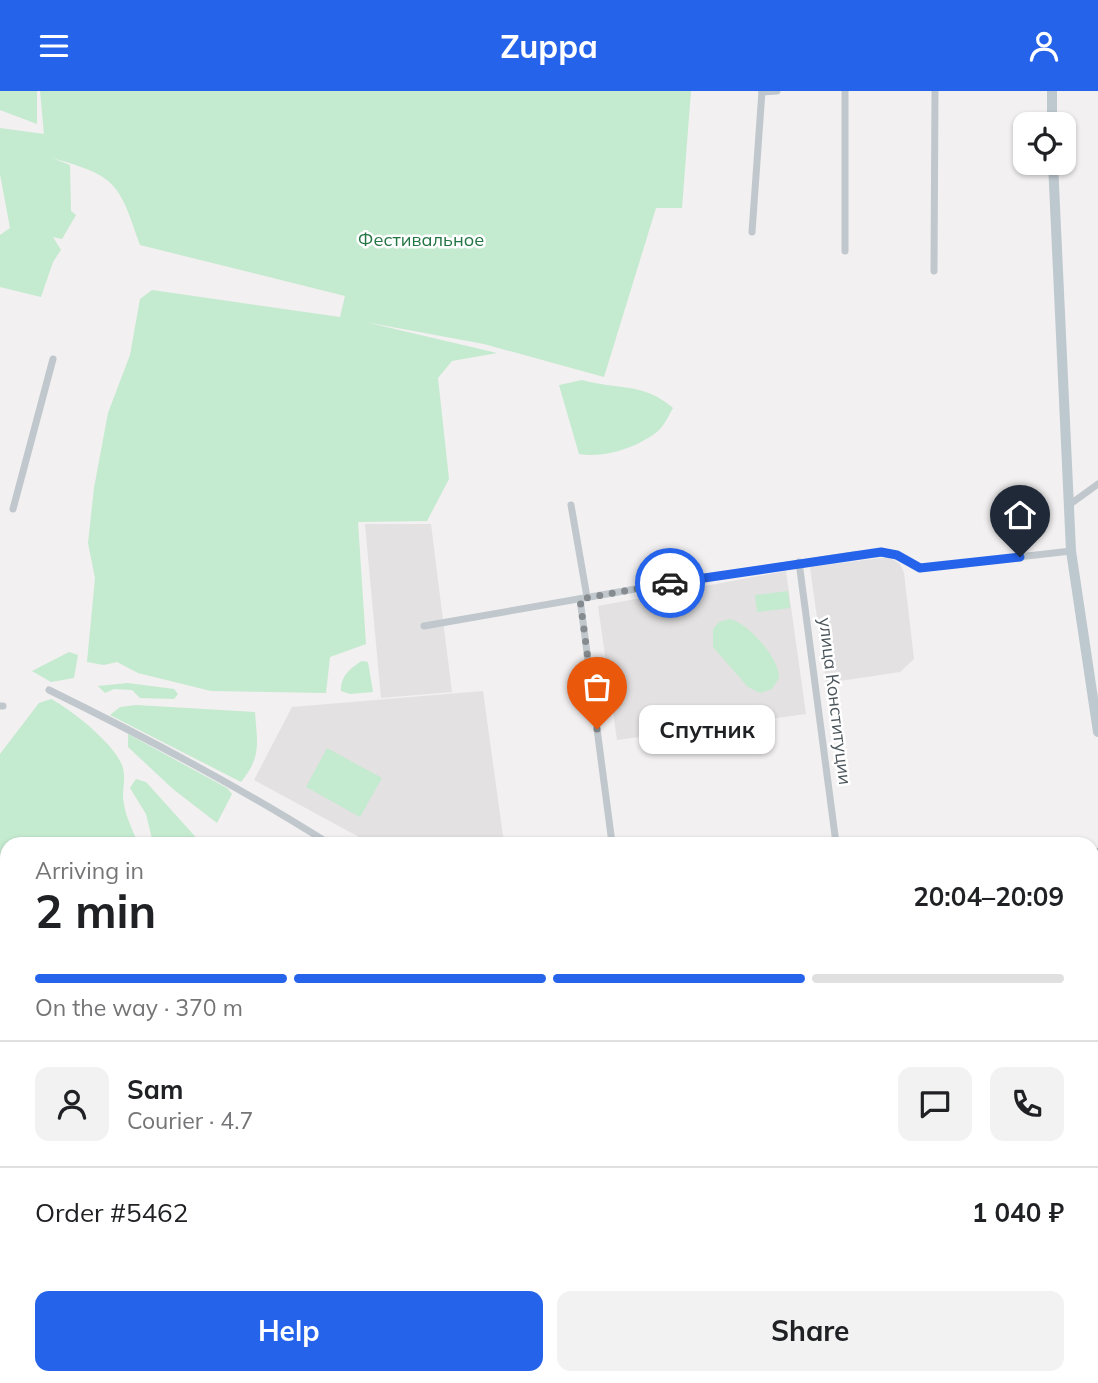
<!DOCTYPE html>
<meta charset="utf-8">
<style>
:root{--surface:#fff;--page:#f2f2f2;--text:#202124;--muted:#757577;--line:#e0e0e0;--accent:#2563eb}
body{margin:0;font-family:Mulish,sans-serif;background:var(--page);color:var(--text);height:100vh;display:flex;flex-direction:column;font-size:26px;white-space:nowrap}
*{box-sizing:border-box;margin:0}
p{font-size:23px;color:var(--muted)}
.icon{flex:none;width:38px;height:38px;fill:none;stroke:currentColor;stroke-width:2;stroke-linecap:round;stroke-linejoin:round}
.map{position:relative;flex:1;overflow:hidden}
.side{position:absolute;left:0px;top:746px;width:1099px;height:548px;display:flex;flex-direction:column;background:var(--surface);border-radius:21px 21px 0 0;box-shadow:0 2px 5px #0004}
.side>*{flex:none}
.tools{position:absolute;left:1013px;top:21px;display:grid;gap:14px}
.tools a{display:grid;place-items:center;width:63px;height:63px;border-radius:14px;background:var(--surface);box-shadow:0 2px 5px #0004;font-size:35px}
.pin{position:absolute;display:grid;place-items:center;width:60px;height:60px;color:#fff;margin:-72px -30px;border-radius:50% 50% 50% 0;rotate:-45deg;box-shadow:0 0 7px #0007}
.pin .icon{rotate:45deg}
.courier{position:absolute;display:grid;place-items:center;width:70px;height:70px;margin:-35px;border:5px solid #2563eb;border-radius:50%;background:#fff;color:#222;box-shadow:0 2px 9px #0007}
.bubble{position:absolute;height:49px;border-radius:14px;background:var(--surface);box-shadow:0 2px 5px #0004;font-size:23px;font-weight:700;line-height:49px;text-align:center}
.head em{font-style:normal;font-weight:700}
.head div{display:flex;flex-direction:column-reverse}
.head{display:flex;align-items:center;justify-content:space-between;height:119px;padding:0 35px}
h1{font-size:46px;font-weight:700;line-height:52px}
.bar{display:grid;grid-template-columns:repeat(4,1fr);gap:10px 7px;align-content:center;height:84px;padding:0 35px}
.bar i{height:9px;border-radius:5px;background:var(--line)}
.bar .active{background:var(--accent)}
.bar p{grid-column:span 4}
.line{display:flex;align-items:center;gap:18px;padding:0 35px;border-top:2px solid var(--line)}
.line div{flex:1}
.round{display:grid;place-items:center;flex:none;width:74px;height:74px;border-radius:14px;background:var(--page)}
.action{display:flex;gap:14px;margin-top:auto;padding:14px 35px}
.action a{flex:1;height:80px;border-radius:14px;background:var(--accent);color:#fff;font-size:28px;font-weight:700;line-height:80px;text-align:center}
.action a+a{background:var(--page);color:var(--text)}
header{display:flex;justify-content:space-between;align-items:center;height:91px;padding:0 35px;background:var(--accent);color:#fff;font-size:32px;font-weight:700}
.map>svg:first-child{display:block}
.commercial{fill:#faf5ec}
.education{fill:#e3e1e2}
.green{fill:#c4eacf}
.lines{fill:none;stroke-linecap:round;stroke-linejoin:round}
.street{stroke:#c0c8cd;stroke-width:7}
.secondary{stroke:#bec8cf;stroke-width:10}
.done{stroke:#858b8f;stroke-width:7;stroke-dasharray:0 12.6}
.route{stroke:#2563eb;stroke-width:9}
.labels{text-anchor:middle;stroke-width:5;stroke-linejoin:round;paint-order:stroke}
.park-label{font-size:18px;fill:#237544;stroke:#fff}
.street-label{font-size:18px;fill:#4a555b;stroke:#fff}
</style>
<header><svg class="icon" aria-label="menu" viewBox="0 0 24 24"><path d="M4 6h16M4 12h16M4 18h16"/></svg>Zuppa<svg class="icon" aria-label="person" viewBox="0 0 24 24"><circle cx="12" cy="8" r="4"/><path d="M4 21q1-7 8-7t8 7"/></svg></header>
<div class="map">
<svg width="1098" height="1292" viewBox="0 0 1098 1292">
<rect width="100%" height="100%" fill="#f2f0f0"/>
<!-- commercial -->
<polygon class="commercial" points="1098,1202 1098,1292 996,1292 1003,1286 1092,1286 1092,1208"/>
<!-- education -->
<g class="education">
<polygon points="365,433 431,433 452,601 381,607"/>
<polygon points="889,466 900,473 904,482 914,568 900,581 826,592 810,476"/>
<polygon points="786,480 806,623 617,649 598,515"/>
<polygon points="483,600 504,752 370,752 254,689 292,616"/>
</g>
<!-- green -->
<g class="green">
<polygon points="0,0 37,0 37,33 0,19"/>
<path d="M 40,0 L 691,0 L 682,117 L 656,117 L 604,286 L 484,253 L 365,231 L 497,262 L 452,270 L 438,287 L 449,388 L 427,430 L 358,431 L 366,553 L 330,566 L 326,602 L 211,600 L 138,582 L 117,571 L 104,574 L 87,571 L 95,487 L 88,452 L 94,397 L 108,322 L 130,264 L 140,208 L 152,199 L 340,226 L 345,205 L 140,154 C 119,92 117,85 52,67 L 70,74 L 71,120 L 76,124 L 62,148 L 53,146 L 61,159 L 53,171 L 41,206 L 0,196 L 0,144 L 10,137 L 0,83 L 0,37 L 44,43 Z"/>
<path d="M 582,289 C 617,299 643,291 673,317 C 669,324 664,335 658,340 C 637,357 605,367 579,363 L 559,294 Z"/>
<polygon points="788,500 790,517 757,521 755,504"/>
<path d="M 730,528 C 748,532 780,568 779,587 L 772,598 L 760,602 L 748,596 L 713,556 L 713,538 L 719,531 Z"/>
<polygon points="69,561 78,564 74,587 51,591 32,580"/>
<path d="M 362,570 L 368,571 L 373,601 L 350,603 L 341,600 C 340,586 350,577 362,570 Z"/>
<polygon points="128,592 174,598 178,603 174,608 140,607 132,599 114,598 105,602 98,595"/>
<path d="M 51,608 C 72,619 113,652 122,674 C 126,685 123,695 123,706 C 124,722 132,738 138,752 L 7,752 L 7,850 L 0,851 L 0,663 L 39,612 Z"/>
<path d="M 136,614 L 255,621 C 257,652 262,665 241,691 L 110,624 L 120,616 Z"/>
<polygon points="128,643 227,697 232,703 217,732 173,698 128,656"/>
<polygon points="327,657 382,687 360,726 306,696"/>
<polygon points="136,688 146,691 201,752 153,752 146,723 130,697"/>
<polygon points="0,882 7,887 7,997 0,1001"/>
<polygon points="0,1019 7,1031 7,1286 219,1286 225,1292 0,1292"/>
</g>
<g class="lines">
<!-- street -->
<g class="street">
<polyline points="762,1 777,0"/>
<polyline points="752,141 762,0"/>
<polyline points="845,160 845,0"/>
<polyline points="934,180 935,0"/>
<polyline points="571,414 587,506"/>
<polyline points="1069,414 1098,393"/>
<polyline points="13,418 53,268"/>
<polyline points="799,471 836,752"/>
<polyline points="580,508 612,752"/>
<polyline points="424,535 670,492 853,464 890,462 920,477 1071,460"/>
<path d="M 49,599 C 145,646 238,695 328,752"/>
<polyline points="0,615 3,615"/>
<polyline points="855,1292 861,1286"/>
</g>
<!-- secondary -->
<g class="secondary">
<polyline points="1052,33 1052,0"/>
<polyline points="1053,72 1071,460 1098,641"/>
<polyline points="1092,763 1098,762"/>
<polyline points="1092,779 1098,778"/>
<polyline points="1092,1196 1098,1190"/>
<polyline points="790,1286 793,1292"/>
<polyline points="423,1292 462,1286"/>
<polyline points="778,1292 781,1286"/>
<polyline points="988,1292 994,1286"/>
</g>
</g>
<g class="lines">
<!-- done -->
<polyline class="done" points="597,638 580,508 670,492"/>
<!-- route -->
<polyline class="route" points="670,492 881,461 897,464 920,477 1020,466"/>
</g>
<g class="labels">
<!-- park labels -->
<g class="park-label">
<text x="421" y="155">Фестивальное</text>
</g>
<!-- street labels -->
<g class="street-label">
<text transform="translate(835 610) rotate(83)" y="6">улица Конституции</text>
</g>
</g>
</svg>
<div class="tools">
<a><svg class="icon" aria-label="locate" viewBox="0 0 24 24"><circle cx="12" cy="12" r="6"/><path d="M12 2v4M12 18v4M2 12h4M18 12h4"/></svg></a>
</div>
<div class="pin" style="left:597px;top:638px;background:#ea580c"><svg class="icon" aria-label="bag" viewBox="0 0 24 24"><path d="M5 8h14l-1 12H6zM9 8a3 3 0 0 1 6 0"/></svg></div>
<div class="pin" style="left:1020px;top:466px;background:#1f2937"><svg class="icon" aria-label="home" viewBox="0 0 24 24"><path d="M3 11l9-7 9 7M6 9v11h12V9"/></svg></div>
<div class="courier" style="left:670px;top:492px"><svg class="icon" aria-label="car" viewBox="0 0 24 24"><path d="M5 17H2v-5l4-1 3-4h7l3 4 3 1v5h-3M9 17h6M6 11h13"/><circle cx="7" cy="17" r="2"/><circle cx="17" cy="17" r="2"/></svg></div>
<div class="bubble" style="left:639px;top:614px;width:136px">Спутник</div>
<section class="side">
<div class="head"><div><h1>2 min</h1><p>Arriving in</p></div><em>20:04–20:09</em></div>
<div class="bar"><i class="active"></i><i class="active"></i><i class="active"></i><i></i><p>On the way · 370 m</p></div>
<div class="line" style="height:126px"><a class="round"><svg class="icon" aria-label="person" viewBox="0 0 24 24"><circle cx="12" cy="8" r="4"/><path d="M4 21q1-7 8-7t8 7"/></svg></a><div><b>Sam</b><p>Courier · 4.7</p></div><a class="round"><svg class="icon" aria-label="chat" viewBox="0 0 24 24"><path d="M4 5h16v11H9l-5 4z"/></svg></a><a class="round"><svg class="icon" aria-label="phone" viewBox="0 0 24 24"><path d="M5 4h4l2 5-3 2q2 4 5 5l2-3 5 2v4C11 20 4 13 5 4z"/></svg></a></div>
<div class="line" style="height:91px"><div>Order #5462</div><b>1 040 ₽</b></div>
<div class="action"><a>Help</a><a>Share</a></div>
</section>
</div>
